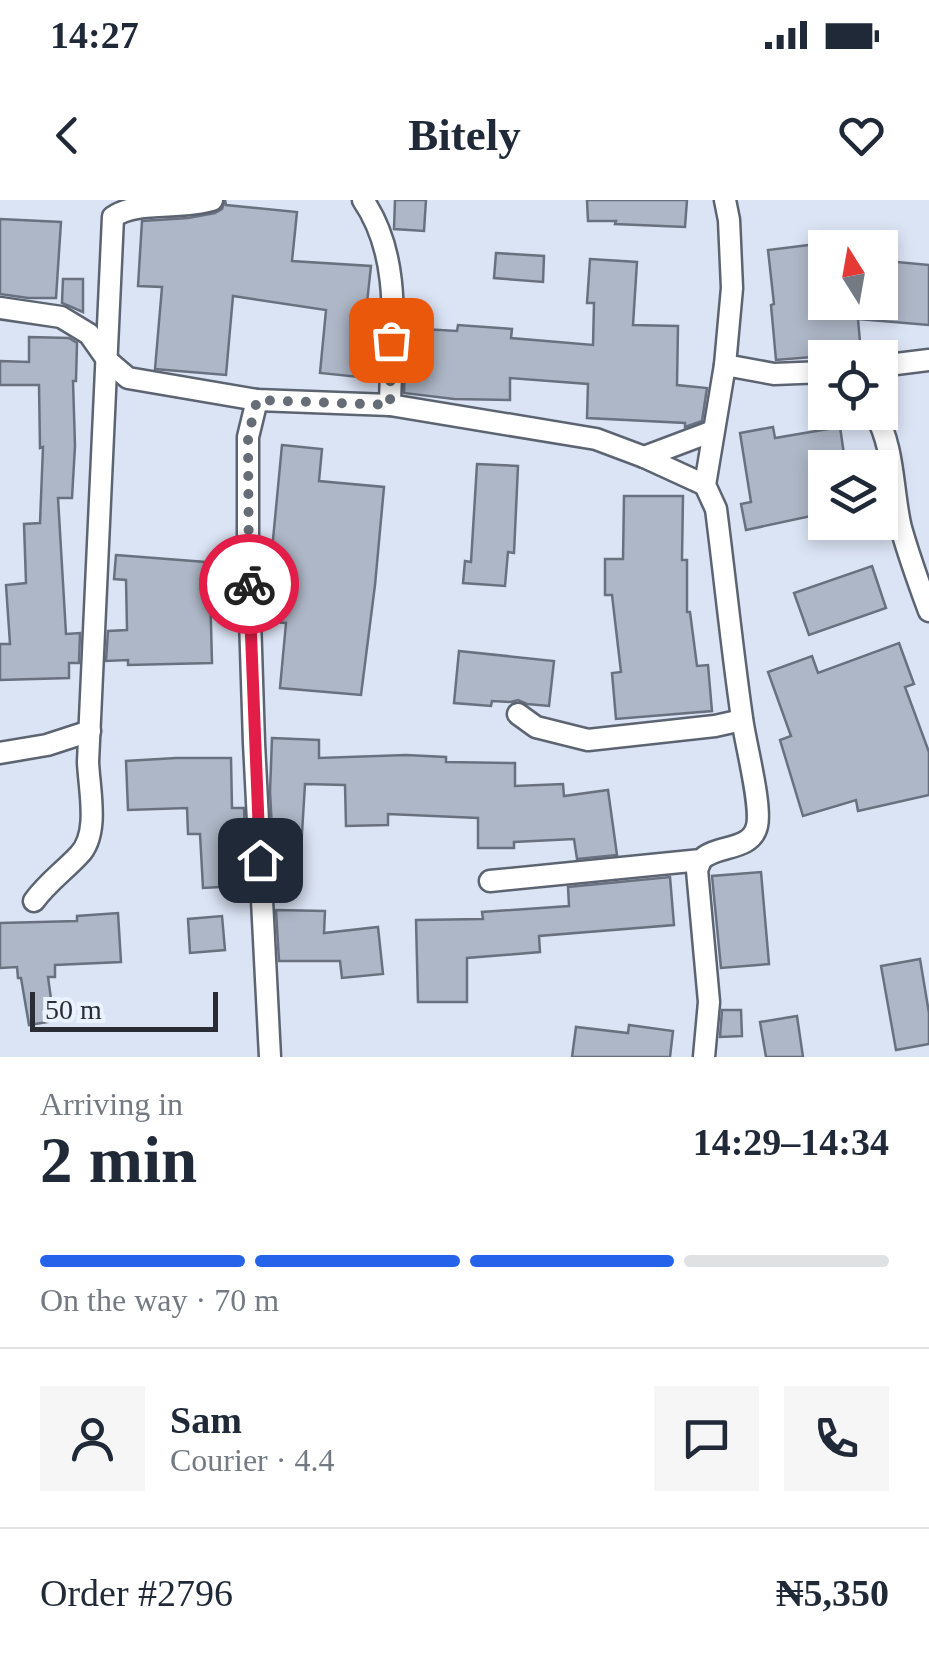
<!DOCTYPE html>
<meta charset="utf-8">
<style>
:root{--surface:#fff;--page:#f6f6f7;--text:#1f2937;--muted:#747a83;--line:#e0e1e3;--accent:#2563eb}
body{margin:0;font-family:Georgia,serif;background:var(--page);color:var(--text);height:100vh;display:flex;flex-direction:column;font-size:38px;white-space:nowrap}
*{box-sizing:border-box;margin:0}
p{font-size:32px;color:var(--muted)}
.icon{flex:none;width:55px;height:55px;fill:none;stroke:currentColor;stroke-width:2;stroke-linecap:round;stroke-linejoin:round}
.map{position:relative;height:857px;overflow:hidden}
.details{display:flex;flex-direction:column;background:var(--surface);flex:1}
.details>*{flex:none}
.needle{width:65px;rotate:349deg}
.buttons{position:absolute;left:808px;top:30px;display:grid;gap:20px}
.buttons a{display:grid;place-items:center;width:90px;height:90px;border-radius:0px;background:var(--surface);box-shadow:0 5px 15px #0003;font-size:50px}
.scale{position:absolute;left:30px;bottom:25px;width:188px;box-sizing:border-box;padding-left:10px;border:5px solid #292d33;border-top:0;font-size:28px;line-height:35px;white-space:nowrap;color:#292d33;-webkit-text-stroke:8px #eaf1ff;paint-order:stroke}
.pin{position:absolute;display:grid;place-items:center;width:85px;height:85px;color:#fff;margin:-42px;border-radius:20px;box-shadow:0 5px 15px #0006}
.courier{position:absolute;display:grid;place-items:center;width:100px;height:100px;margin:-50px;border:8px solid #e11d48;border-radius:50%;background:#fff;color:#222;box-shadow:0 2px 12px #0007}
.headline em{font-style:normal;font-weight:800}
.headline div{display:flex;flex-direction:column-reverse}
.headline{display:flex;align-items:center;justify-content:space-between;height:170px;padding:0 40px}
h1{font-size:65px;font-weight:800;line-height:75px}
.bar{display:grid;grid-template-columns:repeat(4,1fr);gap:15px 10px;align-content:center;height:120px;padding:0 40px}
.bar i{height:12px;border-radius:8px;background:var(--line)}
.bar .active{background:var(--accent)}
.bar p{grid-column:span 4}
.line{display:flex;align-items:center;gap:25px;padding:0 40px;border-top:2px solid var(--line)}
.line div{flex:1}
.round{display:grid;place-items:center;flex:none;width:105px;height:105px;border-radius:0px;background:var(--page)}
.status{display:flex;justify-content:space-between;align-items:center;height:70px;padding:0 50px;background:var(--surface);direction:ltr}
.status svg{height:28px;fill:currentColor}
header{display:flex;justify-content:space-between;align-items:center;height:130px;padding:0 40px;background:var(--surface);font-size:45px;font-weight:800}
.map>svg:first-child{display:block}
.building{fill:#aeb7c7;stroke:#697180;stroke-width:2.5}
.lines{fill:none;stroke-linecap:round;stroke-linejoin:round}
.minor-casing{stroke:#5c6472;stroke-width:25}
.minor{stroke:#fff;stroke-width:20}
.done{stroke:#676d77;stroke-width:10;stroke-dasharray:0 18}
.route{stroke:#e11d48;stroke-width:12}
</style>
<div class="status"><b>14:27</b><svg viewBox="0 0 49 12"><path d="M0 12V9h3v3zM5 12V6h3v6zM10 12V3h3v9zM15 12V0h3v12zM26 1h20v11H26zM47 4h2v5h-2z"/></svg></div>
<header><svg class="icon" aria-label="back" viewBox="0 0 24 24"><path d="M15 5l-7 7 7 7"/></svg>Bitely<svg class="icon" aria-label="heart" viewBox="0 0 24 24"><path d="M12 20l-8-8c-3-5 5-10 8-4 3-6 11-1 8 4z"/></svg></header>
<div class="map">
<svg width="929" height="857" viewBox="0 0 929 857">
<rect width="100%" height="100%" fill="#dbe4f5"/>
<!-- building -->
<g class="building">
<polygon points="225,0 226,5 297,12 292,61 371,66 359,177 320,173 326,110 233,96 226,175 155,169 162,87 138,86 142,21 188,18 215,13 222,9"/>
<polygon points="395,0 426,0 424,31 394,29"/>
<polygon points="587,0 687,0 685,27 615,24 616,21 588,21"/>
<polygon points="0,19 61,22 56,98 28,98 0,94"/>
<polygon points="825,43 825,102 883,102 887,61 929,65 929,125 858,119 861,153 776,160 771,105 774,104 768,50"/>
<polygon points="496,53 544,56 543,82 494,78"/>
<polygon points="590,59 637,62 633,125 678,126 677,185 707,188 702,221 685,227 685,223 587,218 588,184 510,178 510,200 454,199 404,193 406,128 457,131 458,125 512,129 511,138 593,145 594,103 587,103"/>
<polygon points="63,79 83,79 83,112 62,103"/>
<polygon points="29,137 69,138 77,143 76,181 73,181 75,246 72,298 58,298 66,434 80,433 79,463 69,463 69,478 0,480 0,444 10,444 6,385 26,383 24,324 40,323 43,247 40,248 39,185 0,185 0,161 29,162"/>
<polygon points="773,227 775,238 840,227 846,268 825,268 825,313 746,330 741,304 751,302 740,233"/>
<polygon points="282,245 322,249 319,281 384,287 375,385 361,495 280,488 286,423 274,422 284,351 272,350"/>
<polygon points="477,264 518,266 514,353 508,352 505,386 463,383 465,361 471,362"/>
<polygon points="624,296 683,296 682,360 687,360 687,412 690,412 697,466 708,465 712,511 616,519 612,473 621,472 612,395 605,395 605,359 623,359"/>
<polygon points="116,355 218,363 216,387 210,386 212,463 128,465 128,460 106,461 108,431 127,430 126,380 114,379"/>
<polygon points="872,366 886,408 809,435 794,393"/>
<polygon points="899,443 914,484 905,487 929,552 929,595 858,611 856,600 803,616 780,540 791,536 768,472 812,456 818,473"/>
<polygon points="459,451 554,461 549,506 527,504 518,500 511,502 492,501 491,506 454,503"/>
<polygon points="272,538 319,540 319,558 406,555 446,557 446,562 515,563 515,586 563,584 564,596 608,590 617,655 577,659 574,639 514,642 514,648 478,648 478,618 388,614 388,625 346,626 345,585 305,584 300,666 274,665 270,592"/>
<polygon points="176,558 231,558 232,608 244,608 246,663 236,662 237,686 203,688 200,634 188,634 187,608 128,610 126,561"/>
<polygon points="761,672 769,764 721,768 712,676"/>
<polygon points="670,677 674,725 539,736 540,752 467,758 467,802 418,802 416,720 483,719 482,712 569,706 568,687"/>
<polygon points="276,710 325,711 324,733 378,727 383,774 342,778 340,761 279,761"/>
<polygon points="118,713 121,762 55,765 55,777 48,777 54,821 29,825 21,778 18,778 17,767 0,768 0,723 77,721 77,716"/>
<polygon points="222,716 225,750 190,753 188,719"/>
<polygon points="920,759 929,813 929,844 896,850 881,766"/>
<polygon points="722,810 741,810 742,836 720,837"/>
<polygon points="797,816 803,857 766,857 760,822"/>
<polygon points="629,825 673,831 670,857 572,857 576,827 628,833"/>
</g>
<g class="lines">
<defs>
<g id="minor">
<path d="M 363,0 C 404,60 391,136 390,205"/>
<polyline points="0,108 61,117 89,134 108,161 128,178 257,200 390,205 596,239 644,257 705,285"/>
<polyline points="725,165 774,174 825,172"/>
<polyline points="880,166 929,160"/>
<polyline points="257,200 248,237 248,356 254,543 270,857"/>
<path d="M 874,212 C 895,247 892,291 901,328 C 909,356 919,384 929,411"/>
<polyline points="644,257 713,231"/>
<polyline points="518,514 536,527 588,540 715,526 742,520"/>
<polyline points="0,553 47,545 90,531"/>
<polyline points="701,660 697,670 709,802 704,857"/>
<path d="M 490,681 L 701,660 C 716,644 751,652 757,626 C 762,605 745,542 742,518 C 732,449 725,379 716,309 L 705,285 L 725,165 L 732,88 L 729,20 L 725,0"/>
<path d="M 34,701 C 47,683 64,671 79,655 C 100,634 89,589 88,562 L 113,17 C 137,0 180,10 212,0"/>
</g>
</defs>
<!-- minor casing -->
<use href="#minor" class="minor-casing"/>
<!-- minor -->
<use href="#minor" class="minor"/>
</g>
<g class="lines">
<!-- done -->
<polyline class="done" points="249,384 248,237 257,200 390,205 391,140"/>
<!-- route -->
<polyline class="route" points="249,384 260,660"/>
</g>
</svg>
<div class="buttons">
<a><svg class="needle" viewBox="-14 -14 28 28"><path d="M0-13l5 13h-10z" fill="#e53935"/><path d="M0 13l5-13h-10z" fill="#747a83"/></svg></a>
<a><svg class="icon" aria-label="locate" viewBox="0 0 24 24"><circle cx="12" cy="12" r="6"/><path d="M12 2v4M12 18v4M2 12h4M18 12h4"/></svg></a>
<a><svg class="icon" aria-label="layers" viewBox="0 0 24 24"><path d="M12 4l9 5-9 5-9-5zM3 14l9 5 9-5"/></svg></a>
</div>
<div class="scale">50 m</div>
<div class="pin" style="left:391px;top:140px;background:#ea580c"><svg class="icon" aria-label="bag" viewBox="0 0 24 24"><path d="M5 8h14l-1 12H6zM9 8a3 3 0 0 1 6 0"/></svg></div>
<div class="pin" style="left:260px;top:660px;background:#1f2937"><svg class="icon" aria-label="home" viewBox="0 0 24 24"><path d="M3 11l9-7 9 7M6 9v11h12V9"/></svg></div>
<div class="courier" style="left:249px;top:384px"><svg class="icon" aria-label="bike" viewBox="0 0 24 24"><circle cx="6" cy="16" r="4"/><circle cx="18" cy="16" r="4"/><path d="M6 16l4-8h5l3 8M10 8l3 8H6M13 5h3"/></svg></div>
</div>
<section class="details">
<div class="headline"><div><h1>2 min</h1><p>Arriving in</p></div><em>14:29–14:34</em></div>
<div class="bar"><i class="active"></i><i class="active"></i><i class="active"></i><i></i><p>On the way · 70 m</p></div>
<div class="line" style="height:180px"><a class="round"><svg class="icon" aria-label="person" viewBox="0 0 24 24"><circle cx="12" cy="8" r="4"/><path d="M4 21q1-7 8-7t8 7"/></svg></a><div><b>Sam</b><p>Courier · 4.4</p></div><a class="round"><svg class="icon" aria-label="chat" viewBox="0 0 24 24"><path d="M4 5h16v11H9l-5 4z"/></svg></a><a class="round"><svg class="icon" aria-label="phone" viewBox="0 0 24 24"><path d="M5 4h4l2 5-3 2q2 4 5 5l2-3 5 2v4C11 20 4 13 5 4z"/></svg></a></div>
<div class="line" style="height:130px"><div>Order #2796</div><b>₦5,350</b></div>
</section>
